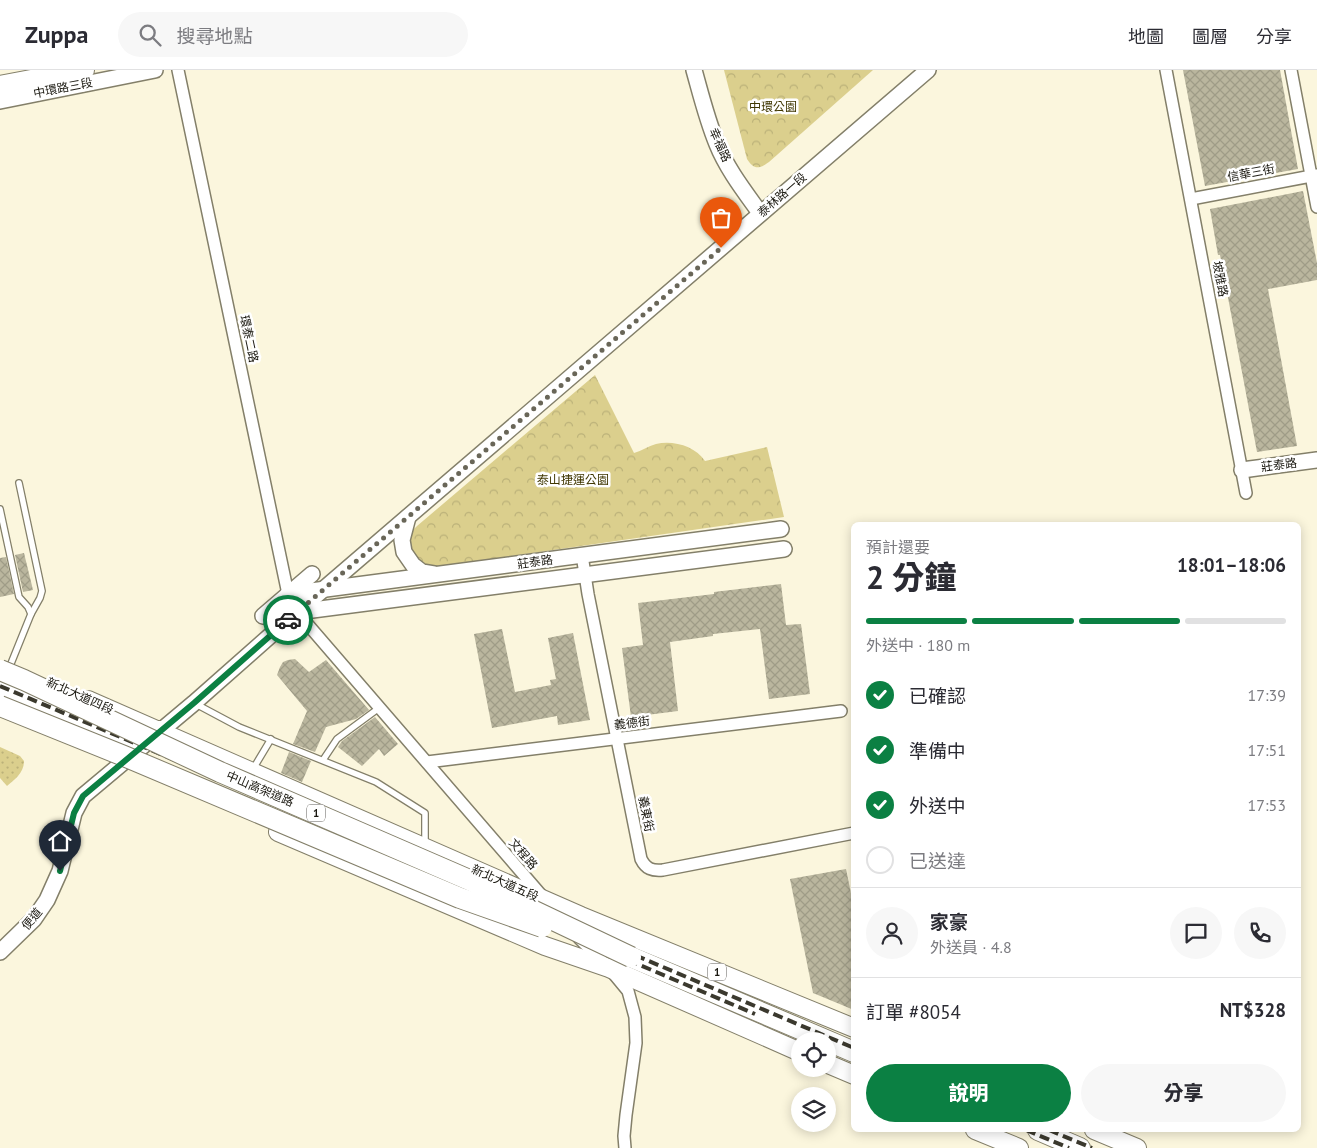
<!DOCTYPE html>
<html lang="zh-TW">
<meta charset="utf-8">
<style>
:root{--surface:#fff;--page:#f7f7f7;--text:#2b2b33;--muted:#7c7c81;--line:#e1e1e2;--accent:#0b8043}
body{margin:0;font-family:"PT Sans","Noto Sans TC",sans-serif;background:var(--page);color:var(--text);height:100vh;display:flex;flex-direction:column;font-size:19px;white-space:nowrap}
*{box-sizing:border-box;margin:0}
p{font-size:16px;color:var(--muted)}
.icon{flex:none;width:28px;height:28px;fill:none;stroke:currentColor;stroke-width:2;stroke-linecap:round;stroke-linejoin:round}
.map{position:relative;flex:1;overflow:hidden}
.sheet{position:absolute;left:851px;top:452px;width:450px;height:610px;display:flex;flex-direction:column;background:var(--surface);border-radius:8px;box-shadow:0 2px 12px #0003}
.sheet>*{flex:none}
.controls{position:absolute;left:791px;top:962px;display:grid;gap:10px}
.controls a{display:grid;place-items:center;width:45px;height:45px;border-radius:50%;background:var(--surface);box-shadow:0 2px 12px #0003;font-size:25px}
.pin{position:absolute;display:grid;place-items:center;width:42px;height:42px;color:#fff;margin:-51px -21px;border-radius:50% 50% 50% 0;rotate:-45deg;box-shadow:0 0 5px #0007}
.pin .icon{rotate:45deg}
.courier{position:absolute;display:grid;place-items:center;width:50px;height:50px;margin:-25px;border:4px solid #0b8043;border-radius:50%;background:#fff;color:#222;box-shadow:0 1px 6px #0007}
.head em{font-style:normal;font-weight:800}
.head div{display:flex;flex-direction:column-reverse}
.head{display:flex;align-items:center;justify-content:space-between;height:85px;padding:0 15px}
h1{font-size:32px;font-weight:800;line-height:38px}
.bar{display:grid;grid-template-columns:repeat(4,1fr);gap:8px 5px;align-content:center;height:60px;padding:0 15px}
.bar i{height:6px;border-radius:4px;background:var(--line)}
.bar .current{background:var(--accent)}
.bar p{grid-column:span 4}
.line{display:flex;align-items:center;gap:12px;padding:0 15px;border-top:1px solid var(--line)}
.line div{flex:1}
.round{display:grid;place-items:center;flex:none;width:52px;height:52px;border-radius:26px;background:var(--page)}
ol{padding:0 15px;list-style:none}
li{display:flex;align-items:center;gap:15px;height:55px}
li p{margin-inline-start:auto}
li .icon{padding:5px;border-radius:50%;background:var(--accent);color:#fff;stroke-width:4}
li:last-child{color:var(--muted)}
li i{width:28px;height:28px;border:2px solid var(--line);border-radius:50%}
.primary-button{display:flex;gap:10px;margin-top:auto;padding:10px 15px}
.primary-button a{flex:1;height:58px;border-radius:30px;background:var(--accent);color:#fff;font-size:20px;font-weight:800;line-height:58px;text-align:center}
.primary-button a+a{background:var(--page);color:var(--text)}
header{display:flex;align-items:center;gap:30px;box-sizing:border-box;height:70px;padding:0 25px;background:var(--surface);border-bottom:1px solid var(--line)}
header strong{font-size:24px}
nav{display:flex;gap:28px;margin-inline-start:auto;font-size:18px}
.search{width:350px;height:45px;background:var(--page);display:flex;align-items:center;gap:12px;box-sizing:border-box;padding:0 18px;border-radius:28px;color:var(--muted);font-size:19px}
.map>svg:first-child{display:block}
.grass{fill:url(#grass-dots)}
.forest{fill:url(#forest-crowns)}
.building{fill:url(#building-cross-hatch)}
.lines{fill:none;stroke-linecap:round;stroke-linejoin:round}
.lane-casing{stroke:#837f69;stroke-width:8}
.street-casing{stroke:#837f69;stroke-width:14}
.secondary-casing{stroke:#837f69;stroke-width:18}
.primary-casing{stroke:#837f69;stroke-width:20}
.highway-casing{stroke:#837f69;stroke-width:22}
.lane{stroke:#fff;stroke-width:5.5}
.street{stroke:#fff;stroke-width:11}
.secondary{stroke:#fff;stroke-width:15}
.primary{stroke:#fff;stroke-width:18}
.highway{stroke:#fff;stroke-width:20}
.rail{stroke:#3b392e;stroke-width:4;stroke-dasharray:10 5;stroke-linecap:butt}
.highway-bridge-casing{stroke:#837f69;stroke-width:22;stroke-linecap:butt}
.highway-bridge{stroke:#fff;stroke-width:20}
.done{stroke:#696658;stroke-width:5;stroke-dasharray:0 9}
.route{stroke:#0b8043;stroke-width:6}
.labels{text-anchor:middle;stroke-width:5;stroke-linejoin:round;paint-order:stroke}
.shield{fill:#fff;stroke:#5f5d58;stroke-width:1}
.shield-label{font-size:11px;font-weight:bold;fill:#1a1810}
.street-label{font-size:12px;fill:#1a1810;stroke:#fff}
.park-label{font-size:12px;fill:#3f3600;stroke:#fff}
</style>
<header>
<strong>Zuppa</strong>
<div class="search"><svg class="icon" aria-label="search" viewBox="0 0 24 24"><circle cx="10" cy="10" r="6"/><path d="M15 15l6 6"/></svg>搜尋地點</div>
<nav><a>地圖</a><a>圖層</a><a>分享</a></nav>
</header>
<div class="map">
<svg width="1317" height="1078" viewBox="0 0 1317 1078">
<defs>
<pattern id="grass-dots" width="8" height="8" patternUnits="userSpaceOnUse" patternTransform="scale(1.25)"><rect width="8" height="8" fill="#dbcf8d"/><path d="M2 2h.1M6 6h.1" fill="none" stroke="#bbb179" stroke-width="1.8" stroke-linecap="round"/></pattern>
<pattern id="forest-crowns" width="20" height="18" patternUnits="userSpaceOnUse" patternTransform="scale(1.25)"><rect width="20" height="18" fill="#dbcf8d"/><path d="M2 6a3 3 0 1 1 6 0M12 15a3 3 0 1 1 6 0" fill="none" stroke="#bbb179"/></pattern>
<pattern id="building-cross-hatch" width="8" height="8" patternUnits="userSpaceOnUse" patternTransform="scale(1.25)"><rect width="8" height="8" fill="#bab69e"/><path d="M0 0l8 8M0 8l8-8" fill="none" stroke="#9f9c87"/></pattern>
</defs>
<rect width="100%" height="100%" fill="#fbf6dd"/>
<!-- grass -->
<path class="grass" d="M 0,677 L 20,686 L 24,691 C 24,703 15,709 7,716 L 0,708 Z"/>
<!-- forest -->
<g class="forest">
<path d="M 724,0 L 873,0 L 769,92 C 759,99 754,100 747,89 Z"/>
<path d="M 595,305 L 634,383 C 642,381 648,376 656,374 C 673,370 695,376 705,391 L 767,377 L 784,447 L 434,497 C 418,494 403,484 409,466 C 410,462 414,459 417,456 Z"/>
</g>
<!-- building -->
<g class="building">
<polygon points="1183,0 1280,0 1298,99 1205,116"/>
<polygon points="1303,121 1317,193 1317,210 1268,219 1297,376 1257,382 1220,185 1218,185 1210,139"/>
<polygon points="24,483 33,520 23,522 15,485"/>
<polygon points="6,487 14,524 0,527 0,488"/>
<polygon points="781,514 786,555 801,554 810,624 769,629 760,559 713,564 713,566 670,572 678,641 631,647 622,578 643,575 638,533 714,524 714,522"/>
<polygon points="502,559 515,622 551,615 550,610 556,609 548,568 573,563 590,650 558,655 557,646 492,658 474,564"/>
<polygon points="295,589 309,602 326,590 369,640 356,649 326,657 315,682 293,674 307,641 277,605 280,597 283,592 288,590"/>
<polygon points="375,647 398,674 384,686 379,679 362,696 338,677 342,671"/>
<polygon points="289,682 311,691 302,712 281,703"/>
<polygon points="846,799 854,838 854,940 813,923 790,809"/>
</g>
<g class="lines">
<defs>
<g id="lane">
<polyline points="19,413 42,521 40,528 31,544"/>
<polyline points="0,439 19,527 28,537 31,544 10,596"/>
<polyline points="194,633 239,657 376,712 425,743 425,775"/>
<polyline points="323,690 337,669 379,638"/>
<polyline points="253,699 271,669"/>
</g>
<g id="street">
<polyline points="178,0 288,524 297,542 542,826"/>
<polyline points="1166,0 1246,423"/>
<polyline points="1291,0 1317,137"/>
<polyline points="1191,129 1317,105"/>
<path d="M 582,485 L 588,524 L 641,789 C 646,799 652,801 663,800 L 854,763"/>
<polyline points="427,692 841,641"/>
<polyline points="579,868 609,898 628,921 635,947 636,973 626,1045 624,1066 625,1078"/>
</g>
<g id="secondary">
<path d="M 694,0 C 701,25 707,50 717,74 C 727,99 745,122 760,143"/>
<polyline points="0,31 155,0"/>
<polyline points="1242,400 1317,390"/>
<polyline points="408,447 402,470 404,482 413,495 422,502 434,504"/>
<polyline points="288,524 781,459"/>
<polyline points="297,542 784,479"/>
<polyline points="263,546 312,504"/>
<polyline points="0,882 34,849 47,830 60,801 74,743 83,726 194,633 297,542 928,0"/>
</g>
<g id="primary">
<polyline points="88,630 581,846 854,958"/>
<polyline points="278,762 545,876 609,898 800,982"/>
<polyline points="828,994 854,1005"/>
<polyline points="975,1060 1019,1078"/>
<polyline points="1094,1060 1137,1078"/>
</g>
<g id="highway">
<polyline points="0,16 84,0"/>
<polyline points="0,619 119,670 140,667 159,661"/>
<polyline points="631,887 854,982"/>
<polyline points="1038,1060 1080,1078"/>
</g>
</defs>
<!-- lane casing -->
<use href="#lane" class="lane-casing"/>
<!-- street casing -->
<use href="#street" class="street-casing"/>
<!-- secondary casing -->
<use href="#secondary" class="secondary-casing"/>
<!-- primary casing -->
<use href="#primary" class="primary-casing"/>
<!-- highway casing -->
<use href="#highway" class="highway-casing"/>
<!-- lane -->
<use href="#lane" class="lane"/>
<!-- street -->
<use href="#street" class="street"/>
<!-- secondary -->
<use href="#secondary" class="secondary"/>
<!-- primary -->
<use href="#primary" class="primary"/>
<!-- highway -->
<use href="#highway" class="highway"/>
<!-- rail -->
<g class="rail">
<polyline points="0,616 854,978"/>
<polyline points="628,890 755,944"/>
<polyline points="1026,1060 1069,1078"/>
<polyline points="1049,1060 1092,1078"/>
</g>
<defs>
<g id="highway-bridge">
<polyline points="0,600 24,610 220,702 467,809 631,887"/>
<polyline points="0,636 124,686 460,828 542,857"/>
</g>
</defs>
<!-- highway-bridge casing -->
<use href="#highway-bridge" class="highway-bridge-casing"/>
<!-- highway-bridge -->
<use href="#highway-bridge" class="highway-bridge"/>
</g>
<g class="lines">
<!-- done -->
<polyline class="done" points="288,550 721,178"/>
<!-- route -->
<polyline class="route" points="60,801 74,743 83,726 194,633 288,550"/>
</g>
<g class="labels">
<!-- shield labels -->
<g class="shield">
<rect x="307" y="734.5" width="18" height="17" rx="4"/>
<rect x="708" y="893.5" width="18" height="17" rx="4"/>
</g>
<g class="shield-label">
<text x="316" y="747">1</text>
<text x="717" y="906">1</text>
</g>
<!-- street labels -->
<g class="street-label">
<text transform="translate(63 18) rotate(-11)" y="4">中環路三段</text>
<text transform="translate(720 75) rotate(66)" y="4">幸福路</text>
<text transform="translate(1251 103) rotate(-11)" y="4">信華三街</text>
<text transform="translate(782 125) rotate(-41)" y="4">泰林路一段</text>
<text transform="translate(1220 209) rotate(79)" y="4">坡雅路</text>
<text transform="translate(249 269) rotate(78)" y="4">環泰二路</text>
<text transform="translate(1279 395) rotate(-7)" y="4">莊泰路</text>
<text transform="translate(535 492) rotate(-8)" y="4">莊泰路</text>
<text transform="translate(80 626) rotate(24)" y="4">新北大道四段</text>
<text transform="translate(632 653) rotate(-7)" y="4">義德街</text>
<text transform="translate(260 719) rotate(23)" y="4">中山高架道路</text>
<text transform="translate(646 744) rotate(79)" y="4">義東街</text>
<text transform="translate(523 784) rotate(49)" y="4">文程路</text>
<text transform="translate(505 813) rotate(24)" y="4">新北大道五段</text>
<text transform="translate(32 849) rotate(-50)" y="4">便道</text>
</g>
<!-- park labels -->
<g class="park-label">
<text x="773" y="41">中環公園</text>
<text x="573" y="414">泰山捷運公園</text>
</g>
</g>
</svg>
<div class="controls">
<a><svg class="icon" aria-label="locate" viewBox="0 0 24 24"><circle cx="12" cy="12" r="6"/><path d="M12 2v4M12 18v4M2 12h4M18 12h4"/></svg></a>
<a><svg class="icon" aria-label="layers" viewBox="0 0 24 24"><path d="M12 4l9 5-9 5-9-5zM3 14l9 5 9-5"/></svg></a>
</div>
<div class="pin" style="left:721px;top:178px;background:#ea580c"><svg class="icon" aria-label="bag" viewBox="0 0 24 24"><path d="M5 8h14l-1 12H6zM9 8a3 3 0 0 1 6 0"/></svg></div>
<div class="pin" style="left:60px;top:801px;background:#1f2937"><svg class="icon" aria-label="home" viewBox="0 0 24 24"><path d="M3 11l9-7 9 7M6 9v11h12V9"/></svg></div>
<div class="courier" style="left:288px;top:550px"><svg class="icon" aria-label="car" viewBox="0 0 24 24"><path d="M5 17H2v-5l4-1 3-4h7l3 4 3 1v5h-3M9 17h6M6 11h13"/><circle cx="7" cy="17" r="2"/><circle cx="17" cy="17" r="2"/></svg></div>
<section class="sheet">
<div class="head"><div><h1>2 分鐘</h1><p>預計還要</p></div><em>18:01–18:06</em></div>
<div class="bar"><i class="current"></i><i class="current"></i><i class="current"></i><i></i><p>外送中 · 180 m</p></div>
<ol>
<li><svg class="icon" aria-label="check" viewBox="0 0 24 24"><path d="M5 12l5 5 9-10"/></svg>已確認<p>17:39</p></li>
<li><svg class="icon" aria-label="check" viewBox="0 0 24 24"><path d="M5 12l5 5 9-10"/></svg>準備中<p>17:51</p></li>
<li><svg class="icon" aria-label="check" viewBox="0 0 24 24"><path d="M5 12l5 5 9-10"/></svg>外送中<p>17:53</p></li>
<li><i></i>已送達</li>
</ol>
<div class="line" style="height:90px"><a class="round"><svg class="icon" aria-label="person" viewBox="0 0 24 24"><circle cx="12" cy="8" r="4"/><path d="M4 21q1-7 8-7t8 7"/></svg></a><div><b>家豪</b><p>外送員 · 4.8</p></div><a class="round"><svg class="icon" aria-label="chat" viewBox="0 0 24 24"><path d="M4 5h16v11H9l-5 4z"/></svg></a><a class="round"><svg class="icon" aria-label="phone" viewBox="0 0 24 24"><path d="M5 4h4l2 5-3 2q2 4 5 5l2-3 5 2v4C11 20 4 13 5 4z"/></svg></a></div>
<div class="line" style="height:65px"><div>訂單 #8054</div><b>NT$328</b></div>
<div class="primary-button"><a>說明</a><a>分享</a></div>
</section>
</div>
